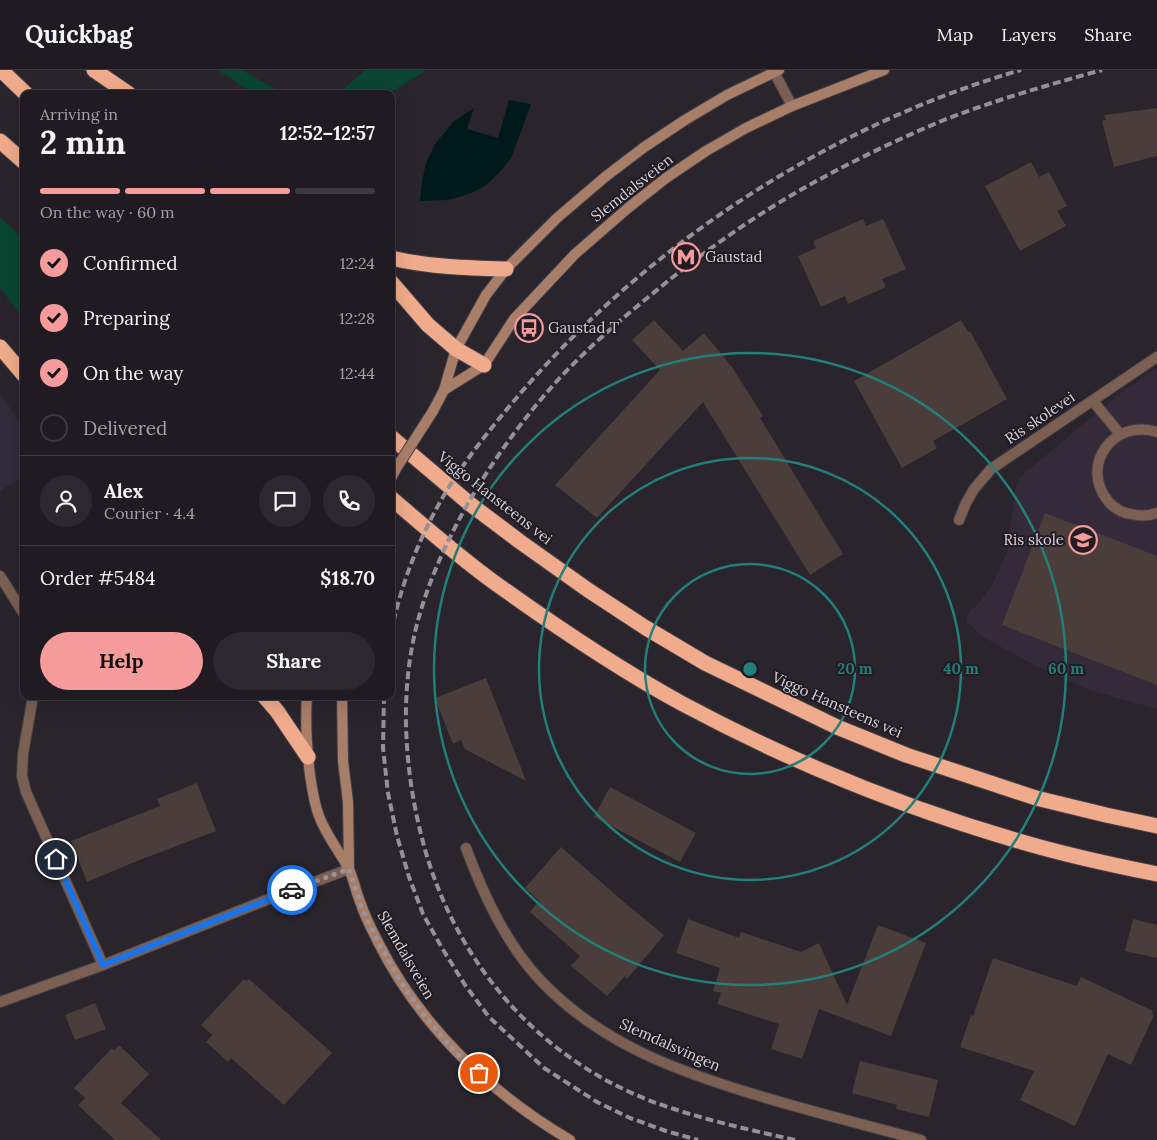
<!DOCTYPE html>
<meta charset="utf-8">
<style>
:root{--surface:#201b22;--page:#2d282f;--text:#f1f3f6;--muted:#a2a1a5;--line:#3d3940;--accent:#f59b9c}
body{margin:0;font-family:Lora,serif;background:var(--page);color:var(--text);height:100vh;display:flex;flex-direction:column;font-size:19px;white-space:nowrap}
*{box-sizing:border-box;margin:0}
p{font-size:16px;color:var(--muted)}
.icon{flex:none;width:28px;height:28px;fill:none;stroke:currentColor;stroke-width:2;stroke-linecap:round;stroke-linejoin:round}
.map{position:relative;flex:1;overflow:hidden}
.side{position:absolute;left:20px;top:20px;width:375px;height:610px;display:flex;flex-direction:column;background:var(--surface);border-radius:10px;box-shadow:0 5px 20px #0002,0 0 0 1px var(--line)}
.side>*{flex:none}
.pin{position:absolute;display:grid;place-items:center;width:42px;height:42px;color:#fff;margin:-21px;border:2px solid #fff;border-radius:50%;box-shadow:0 1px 5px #0007}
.courier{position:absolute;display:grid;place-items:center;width:50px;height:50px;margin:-25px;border:4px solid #1a73e8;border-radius:50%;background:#fff;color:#222;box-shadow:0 1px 6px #0007}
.summary em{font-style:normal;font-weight:700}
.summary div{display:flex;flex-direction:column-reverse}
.summary{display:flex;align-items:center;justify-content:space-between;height:85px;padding:0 20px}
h1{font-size:32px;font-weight:700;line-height:38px}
.bar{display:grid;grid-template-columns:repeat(4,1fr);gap:8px 5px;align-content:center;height:60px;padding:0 20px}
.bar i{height:6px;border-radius:4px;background:var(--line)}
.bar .active{background:var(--accent)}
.bar p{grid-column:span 4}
.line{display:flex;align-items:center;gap:12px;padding:0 20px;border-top:1px solid var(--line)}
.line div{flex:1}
.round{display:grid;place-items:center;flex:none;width:52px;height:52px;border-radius:26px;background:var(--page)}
ol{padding:0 20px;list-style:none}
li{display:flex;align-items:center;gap:15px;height:55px}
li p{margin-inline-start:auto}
li .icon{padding:5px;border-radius:50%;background:var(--accent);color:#111;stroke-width:4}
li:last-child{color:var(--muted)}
li i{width:28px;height:28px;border:2px solid var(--line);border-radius:50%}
.action{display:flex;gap:10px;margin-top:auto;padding:10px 20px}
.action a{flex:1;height:58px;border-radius:30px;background:var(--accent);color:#111;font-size:20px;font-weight:700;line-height:58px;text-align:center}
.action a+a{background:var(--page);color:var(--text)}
header{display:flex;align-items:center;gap:30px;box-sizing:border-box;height:70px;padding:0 25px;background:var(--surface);border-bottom:1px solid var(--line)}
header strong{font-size:24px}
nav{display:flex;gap:28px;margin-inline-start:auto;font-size:18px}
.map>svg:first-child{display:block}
.built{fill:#342a39}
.medical{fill:#312b3b}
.green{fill:#094531}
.water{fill:#00191a}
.building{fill:#4b3e3a}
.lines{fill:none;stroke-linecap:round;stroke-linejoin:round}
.lane-casing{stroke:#464048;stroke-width:12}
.street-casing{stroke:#464048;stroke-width:12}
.secondary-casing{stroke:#464048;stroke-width:12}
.highway-casing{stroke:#464048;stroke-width:17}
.lane{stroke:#7a5f52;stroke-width:10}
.street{stroke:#7a5f52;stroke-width:10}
.secondary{stroke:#a97e69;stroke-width:10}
.highway{stroke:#efab8b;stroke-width:15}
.rail{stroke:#959097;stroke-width:4;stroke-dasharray:8 4;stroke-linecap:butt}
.secondary-bridge-casing{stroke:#464048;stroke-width:12;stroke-linecap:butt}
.secondary-bridge{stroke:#a97e69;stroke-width:10}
.done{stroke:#9a959c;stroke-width:5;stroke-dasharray:0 9}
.route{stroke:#1a73e8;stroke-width:6}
.ring{fill:none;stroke:#237f79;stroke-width:2.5}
.labels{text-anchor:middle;stroke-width:4;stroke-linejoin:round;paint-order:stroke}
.street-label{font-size:15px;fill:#d6d2d8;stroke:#211b23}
.poi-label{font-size:15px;fill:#d6d2d8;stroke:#211b23;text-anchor:start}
.centre{fill:#237f79;stroke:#211b23;stroke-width:2.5}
.ring-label{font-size:15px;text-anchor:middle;font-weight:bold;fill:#237f79;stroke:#211b23;stroke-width:4;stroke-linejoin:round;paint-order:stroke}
</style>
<header>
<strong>Quickbag</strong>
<nav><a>Map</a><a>Layers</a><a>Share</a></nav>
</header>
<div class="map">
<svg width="1157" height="1070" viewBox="0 0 1157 1070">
<rect width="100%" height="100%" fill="#2a242d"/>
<!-- built -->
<polygon class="built" points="1157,298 1157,639 1089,620 1034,595 983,567 967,552 966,548 970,541 979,533 992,515 1007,482 1015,419 1020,407 1123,321"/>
<!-- medical -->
<polygon class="medical" points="0,324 24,357 24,405 0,421"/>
<!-- green -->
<g class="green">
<polygon points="218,0 242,0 284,24 254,24"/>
<polygon points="366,0 427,0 388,24 337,24"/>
<polygon points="0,147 24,169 24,249 0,218"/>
</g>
<!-- water -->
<polygon class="water" points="509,30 531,34 511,88 498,104 485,116 469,124 448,130 420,131 422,112 426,93 435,74 454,51 474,38 467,59 498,68"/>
<!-- building -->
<g class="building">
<polygon points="1157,38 1157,86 1114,97 1102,51 1106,50 1104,45"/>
<polygon points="1031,92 1039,107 1049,102 1067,136 1057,141 1066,156 1020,181 985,116"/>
<polygon points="863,149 866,156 883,149 906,199 882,209 886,217 848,234 845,226 821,237 798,186 816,178 813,171"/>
<polygon points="654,250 683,281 704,263 732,297 763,346 760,348 843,484 810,505 703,332 597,448 555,415 660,300 632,270"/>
<polygon points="961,250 968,262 970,261 1007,329 933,371 937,378 902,398 854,311"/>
<polygon points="1045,443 1157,486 1157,615 1002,555"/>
<polygon points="486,608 526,711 465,679 461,670 453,674 435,628"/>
<polygon points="197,713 216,761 137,791 87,812 71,771 160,736 157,729"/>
<polygon points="610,717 696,763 680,792 594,747"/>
<polygon points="561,777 625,833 664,865 627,909 625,906 607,926 571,896 580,886 530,842 539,831 525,818"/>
<polygon points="688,849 739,868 741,862 801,882 819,873 847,935 878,855 926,873 891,966 819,939 802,989 771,979 779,954 717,934 721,923 713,921 720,898 676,883"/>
<polygon points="1133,849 1157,855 1157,888 1125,881"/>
<polygon points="993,888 1077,916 1081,907 1153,941 1152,944 1154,945 1131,995 1108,984 1075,1056 1020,1030 1034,1001 960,977 971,945 973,946"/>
<polygon points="244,909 246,911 249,909 332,983 284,1035 231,988 228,992 206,972 212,965 201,955"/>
<polygon points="95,933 106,959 75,970 65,945"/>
<polygon points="119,975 149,1004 121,1033 161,1070 115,1070 78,1035 85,1028 74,1018 112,978 114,981"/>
<polygon points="860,991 938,1010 929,1047 896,1039 897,1035 852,1023"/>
</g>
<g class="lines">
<defs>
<g id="lane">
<polyline points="1093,331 1120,364"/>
<path d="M 1157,362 C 1114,348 1079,395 1108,431 C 1114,438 1122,443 1131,444 C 1139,446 1149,446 1157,443"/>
</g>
<g id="street">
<polyline points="773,0 792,36"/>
<polyline points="959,450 966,433 974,419 991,399 1157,287"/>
<polyline points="0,506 24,544"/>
<polyline points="33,626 23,684 22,706 26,722 103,895"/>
<path d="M 466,778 C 484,826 506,874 542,912 C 601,973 674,1000 753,1024 C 809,1041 865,1055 921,1070"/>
<polyline points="0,932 103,895 274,827 349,799"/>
</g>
<g id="secondary">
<polyline points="444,320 484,295 514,249 575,184 628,138 666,108 706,81 746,58 792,36 884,0"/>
<polyline points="433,341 444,320 456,279 486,225 506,199 557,148 605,107 643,78 685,50 727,25 779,0"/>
<path d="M 307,626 C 305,652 307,680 310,705 C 312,719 314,733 319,746 C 326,765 339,781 349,799 C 354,810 356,823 361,834 C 365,847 372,860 378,872 C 420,956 490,1023 570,1070"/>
<polyline points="342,626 343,691 348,732 349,798"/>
</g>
<g id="highway">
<polyline points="1,0 26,24"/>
<polyline points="94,0 129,24"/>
<polyline points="0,71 24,92"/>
<path d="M 391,188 C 429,197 468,198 506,199"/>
<polyline points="391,212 428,255 456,279 484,295"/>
<polyline points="0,277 24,305"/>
<polyline points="391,367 470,434 519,471 588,520 646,558 705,593 837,657 906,685 1036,728 1106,745 1157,756"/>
<path d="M 391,428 C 425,457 459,487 495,513 C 555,556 617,598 681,633 C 789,691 904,738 1022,772 C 1066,785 1112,795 1157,804"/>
<polyline points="264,626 277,641 308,687"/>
</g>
</defs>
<!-- lane casing -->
<use href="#lane" class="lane-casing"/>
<!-- street casing -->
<use href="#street" class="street-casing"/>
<!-- secondary casing -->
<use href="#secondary" class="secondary-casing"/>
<!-- highway casing -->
<use href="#highway" class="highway-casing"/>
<!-- lane -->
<use href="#lane" class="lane"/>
<!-- street -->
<use href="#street" class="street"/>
<!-- secondary -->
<use href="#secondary" class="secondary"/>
<!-- highway -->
<use href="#highway" class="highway"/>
<!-- rail -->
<g class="rail">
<path d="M 391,563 C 402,509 423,458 452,412 C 469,386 488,362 508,338 C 639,180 824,57 1021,0"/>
<polyline points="384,626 383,678 388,723 397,766 409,807 423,844 442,878 465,915 489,947 544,998 597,1032 630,1048 666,1061 698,1070"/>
<path d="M 795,1070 C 755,1061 714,1052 674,1039 C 552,1001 462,905 426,783 C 405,710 398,628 417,554 C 440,467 496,379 556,312 C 591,274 632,240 673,207 C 720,170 771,135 824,107 C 863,86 903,67 944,50 C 995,30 1048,15 1102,0"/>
</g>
<defs>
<polyline id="secondary-bridge" points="391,408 397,397 433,341"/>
</defs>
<!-- secondary-bridge casing -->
<use href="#secondary-bridge" class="secondary-bridge-casing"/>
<!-- secondary-bridge -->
<use href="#secondary-bridge" class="secondary-bridge"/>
</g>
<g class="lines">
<!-- done -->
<polyline class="done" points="292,820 349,799 361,836 379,874 401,912 424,945 455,982 479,1003"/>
<!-- route -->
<polyline class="route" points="56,789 103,895 292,820"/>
</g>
<!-- distance rings -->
<g class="ring">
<circle cx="750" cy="599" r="105"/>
<circle cx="750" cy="599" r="211"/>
<circle cx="750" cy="599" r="316"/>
</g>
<!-- icons -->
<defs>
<symbol id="metro-ring" viewBox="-11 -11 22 22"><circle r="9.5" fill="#211b23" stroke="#f59b9c" stroke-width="1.5"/><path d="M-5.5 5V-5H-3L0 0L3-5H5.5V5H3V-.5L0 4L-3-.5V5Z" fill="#f59b9c"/></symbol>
<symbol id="bus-ring" viewBox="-11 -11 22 22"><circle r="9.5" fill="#211b23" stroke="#f59b9c" stroke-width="1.5"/><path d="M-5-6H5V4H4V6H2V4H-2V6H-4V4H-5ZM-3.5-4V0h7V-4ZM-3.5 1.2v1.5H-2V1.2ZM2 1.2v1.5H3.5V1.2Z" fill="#f59b9c"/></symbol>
<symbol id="school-ring" viewBox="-11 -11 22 22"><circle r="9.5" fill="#211b23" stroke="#f59b9c" stroke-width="1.5"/><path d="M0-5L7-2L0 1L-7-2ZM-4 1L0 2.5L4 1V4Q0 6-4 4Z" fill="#f59b9c"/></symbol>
</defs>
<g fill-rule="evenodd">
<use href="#metro-ring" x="670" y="171" width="32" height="32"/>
<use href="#bus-ring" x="513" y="242" width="32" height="32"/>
<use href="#school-ring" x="1067" y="454" width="32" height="32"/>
</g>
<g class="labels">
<!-- street labels -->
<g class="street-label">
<text transform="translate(632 118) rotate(-38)" y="5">Slemdalsveien</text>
<text transform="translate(1040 348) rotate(-34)" y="5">Ris skolevei</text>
<text transform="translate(495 428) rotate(38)" y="5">Viggo Hansteens vei</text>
<text transform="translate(837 635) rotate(24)" y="5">Viggo Hansteens vei</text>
<text transform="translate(406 885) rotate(60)" y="5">Slemdalsveien</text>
<text transform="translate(670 975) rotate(24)" y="5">Slemdalsvingen</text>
</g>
<!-- poi labels -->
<g class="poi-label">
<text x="705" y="192">Gaustad</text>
<text x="548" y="263">Gaustad T</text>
<text x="1064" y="475" text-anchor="end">Ris skole</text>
</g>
</g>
<circle cx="750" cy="599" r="8" class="centre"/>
<g class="ring-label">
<text x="855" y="604">20 m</text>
<text x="961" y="604">40 m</text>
<text x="1066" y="604">60 m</text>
</g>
</svg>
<div class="pin" style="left:479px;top:1003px;background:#ea580c"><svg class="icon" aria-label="bag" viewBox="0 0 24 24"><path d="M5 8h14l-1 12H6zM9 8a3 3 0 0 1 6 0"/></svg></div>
<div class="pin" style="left:56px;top:789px;background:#1f2937"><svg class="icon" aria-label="home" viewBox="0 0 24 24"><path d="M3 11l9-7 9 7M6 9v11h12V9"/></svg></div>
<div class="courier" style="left:292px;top:820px"><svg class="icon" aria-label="car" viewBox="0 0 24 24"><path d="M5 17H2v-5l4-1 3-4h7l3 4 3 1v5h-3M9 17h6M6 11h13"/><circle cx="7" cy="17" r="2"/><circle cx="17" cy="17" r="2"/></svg></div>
<section class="side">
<div class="summary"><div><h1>2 min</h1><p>Arriving in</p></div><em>12:52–12:57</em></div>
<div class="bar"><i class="active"></i><i class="active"></i><i class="active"></i><i></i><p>On the way · 60 m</p></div>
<ol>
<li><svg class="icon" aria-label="check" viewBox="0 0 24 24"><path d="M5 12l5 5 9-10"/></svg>Confirmed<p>12:24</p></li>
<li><svg class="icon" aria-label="check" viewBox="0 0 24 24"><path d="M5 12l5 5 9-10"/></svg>Preparing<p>12:28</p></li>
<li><svg class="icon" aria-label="check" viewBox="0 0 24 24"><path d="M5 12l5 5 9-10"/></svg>On the way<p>12:44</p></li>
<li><i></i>Delivered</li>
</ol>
<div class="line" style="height:90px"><a class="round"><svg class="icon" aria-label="person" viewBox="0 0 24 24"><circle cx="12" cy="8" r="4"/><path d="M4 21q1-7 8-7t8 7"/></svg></a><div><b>Alex</b><p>Courier · 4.4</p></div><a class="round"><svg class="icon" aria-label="chat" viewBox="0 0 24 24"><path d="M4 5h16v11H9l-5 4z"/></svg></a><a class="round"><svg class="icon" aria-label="phone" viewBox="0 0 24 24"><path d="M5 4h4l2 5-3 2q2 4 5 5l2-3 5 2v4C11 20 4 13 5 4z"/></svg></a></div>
<div class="line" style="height:65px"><div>Order #5484</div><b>$18.70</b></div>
<div class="action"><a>Help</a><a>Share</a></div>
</section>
</div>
